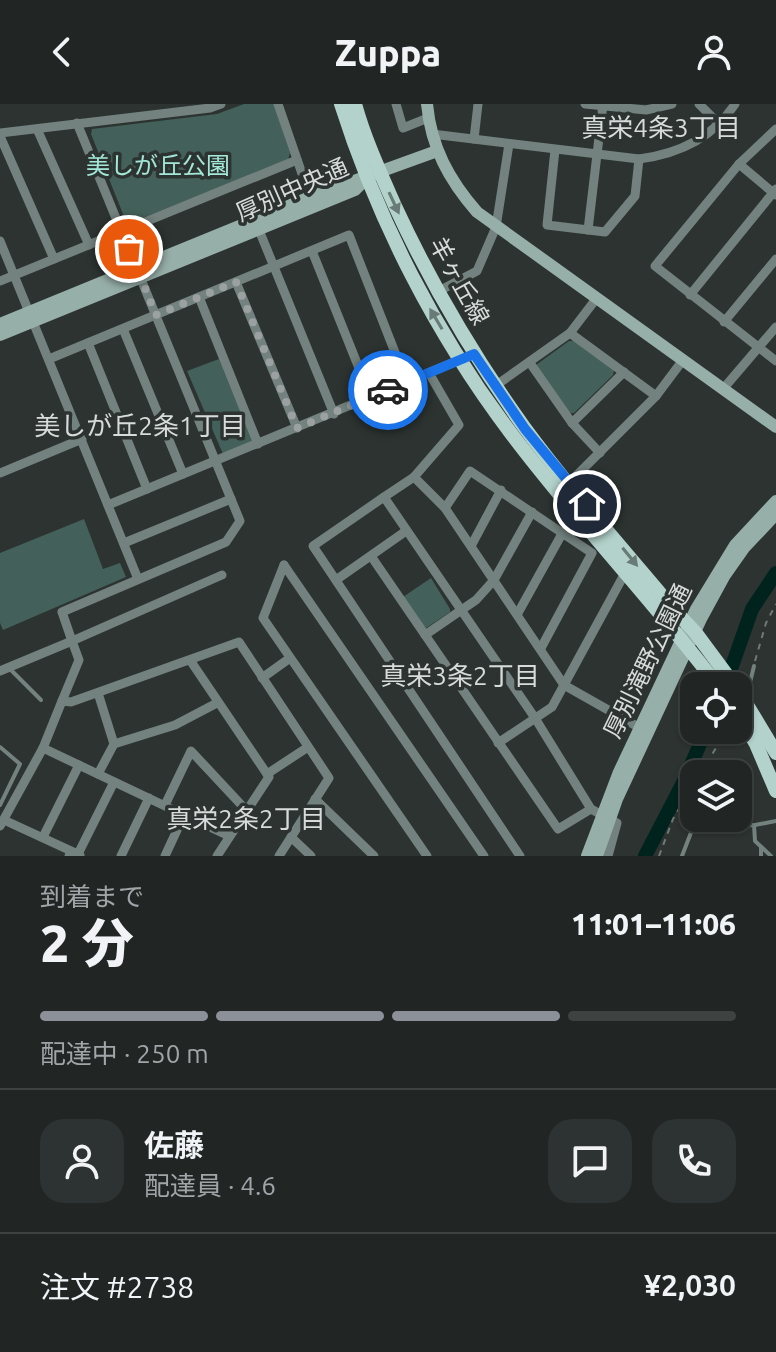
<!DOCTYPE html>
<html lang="ja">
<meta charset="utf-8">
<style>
:root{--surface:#212625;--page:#2d3232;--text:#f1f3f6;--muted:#a2a5a7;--line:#3e4342;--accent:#8c9099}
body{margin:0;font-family:Ubuntu,"Noto Sans JP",sans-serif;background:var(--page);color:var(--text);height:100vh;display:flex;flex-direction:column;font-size:30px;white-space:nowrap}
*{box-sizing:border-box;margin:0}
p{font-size:26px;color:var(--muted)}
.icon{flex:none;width:44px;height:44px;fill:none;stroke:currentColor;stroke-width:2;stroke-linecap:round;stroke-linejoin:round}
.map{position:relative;height:752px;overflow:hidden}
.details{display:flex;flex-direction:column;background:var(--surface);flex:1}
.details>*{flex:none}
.controls{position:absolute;left:680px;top:568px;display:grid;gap:16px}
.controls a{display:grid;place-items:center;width:72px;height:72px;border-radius:16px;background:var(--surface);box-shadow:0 2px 6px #0004,0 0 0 2px var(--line);font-size:40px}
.pin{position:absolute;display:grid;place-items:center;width:68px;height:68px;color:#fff;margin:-34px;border:4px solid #fff;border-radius:50%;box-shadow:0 2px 8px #0007}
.courier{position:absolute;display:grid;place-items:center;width:80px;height:80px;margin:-40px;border:6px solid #1a73e8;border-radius:50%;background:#fff;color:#222;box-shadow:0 2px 10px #0007}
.head em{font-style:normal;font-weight:800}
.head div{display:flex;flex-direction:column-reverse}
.head{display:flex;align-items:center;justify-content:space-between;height:136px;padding:0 40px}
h1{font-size:52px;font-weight:800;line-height:60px}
.bar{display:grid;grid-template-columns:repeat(4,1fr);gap:12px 8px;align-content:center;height:96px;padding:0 40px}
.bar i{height:10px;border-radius:6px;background:var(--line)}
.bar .on{background:var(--accent)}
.bar p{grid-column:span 4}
.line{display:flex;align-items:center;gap:20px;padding:0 40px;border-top:2px solid var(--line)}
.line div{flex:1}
.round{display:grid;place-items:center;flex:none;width:84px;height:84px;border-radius:24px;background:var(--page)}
header{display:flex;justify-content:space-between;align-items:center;height:104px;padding:0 40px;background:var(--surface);font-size:36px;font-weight:800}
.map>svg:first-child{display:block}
.green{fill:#43615a}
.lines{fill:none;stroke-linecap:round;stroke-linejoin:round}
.river{stroke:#01231d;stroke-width:14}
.path{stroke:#727876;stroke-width:2;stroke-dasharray:6 6;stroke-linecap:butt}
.lane{stroke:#73827e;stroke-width:4}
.street{stroke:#73827e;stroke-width:9}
.secondary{stroke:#97afa9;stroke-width:12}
.primary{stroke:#b3d2cb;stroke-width:14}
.oneway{fill:#697b76}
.done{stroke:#9ba1a0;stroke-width:8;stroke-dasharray:0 14.4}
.route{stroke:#1a73e8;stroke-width:10}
.labels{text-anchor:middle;stroke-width:7;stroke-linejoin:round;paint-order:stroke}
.park-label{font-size:24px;fill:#a3e7d8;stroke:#2c3331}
.street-label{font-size:24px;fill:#d7dcdb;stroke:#2c3331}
.neighbourhood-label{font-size:26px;fill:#d7dcdb;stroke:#2c3331}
</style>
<header><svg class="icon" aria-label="back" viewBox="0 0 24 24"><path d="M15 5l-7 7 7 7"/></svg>Zuppa<svg class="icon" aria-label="person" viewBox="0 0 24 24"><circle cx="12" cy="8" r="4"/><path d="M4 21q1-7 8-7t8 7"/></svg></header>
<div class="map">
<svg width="776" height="752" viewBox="0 0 776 752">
<rect width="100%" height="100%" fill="#2c3331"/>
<!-- green -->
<g class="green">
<polygon points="244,0 274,0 290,49 288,56 127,120 91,30 92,25 217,10"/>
<polygon points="569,237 574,237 614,266 613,271 574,309 570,309 536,261"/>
<polygon points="219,255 252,336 251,341 223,350 187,267"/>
<polygon points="84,415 103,465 120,459 126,473 3,526 0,519 0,449"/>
<polygon points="431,474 450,505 450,508 426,524 422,523 403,493"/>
</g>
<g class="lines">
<!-- river -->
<g class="river">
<polyline points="725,582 752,505 776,469"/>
<polyline points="645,752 685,675 706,626"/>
</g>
<!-- path -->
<g class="path">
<polyline points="755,557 766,519 776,500"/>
<polyline points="700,670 727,626"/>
<polyline points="659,752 673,715 694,680"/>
</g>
<!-- lane -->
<g class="lane">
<polyline points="9,564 41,596"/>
<polyline points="747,591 754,562"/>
<polyline points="0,643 20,660 0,701"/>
<polyline points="755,721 776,717"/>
<polyline points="761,743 761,752"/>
<polyline points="682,752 692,726 698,723 754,721 755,737 771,752"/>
</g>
<!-- street -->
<g class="street">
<polyline points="278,0 310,93"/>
<polyline points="396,0 403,24 428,14"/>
<polyline points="585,0 646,6 672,0"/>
<polyline points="699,0 718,19"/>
<polyline points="37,25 89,141"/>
<polyline points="776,25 739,60 655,162 776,257"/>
<polyline points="0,29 210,4 221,0"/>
<path d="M 432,30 L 639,55 C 677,50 713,34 735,0"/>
<polyline points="0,32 54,155"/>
<polyline points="474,35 478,0"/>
<polyline points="555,46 547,121 605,128 635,92 639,55"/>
<polyline points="739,60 776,91"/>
<polyline points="259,126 334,310"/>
<polyline points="588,126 603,0"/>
<polyline points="0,137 138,475"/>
<polyline points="312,147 371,294"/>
<polyline points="0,177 297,56"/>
<polyline points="236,178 297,324"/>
<polyline points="437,188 477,167 496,123 509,40"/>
<polyline points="690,191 776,85"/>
<polyline points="199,193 258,340"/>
<polyline points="724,218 776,155"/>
<polyline points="123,225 183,370"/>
<polyline points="570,229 656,292"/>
<polyline points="88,239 147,385"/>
<polyline points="49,255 349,131 407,279"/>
<polyline points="530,259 572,319 600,349"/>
<polyline points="429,269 459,321 414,373 384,393 535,614 591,705 617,719 608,752"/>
<polyline points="495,282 570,229 596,195"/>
<polyline points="723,285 776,223"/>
<polyline points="572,319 624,268"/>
<polyline points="0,369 82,335"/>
<polyline points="414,373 445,404 564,581 640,624"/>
<polyline points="569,379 656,292 683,256"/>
<polyline points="384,393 313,442 520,752"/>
<polyline points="108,401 474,250"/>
<polyline points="445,404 470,367 592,449 541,544"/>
<polyline points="124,439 231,395"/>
<polyline points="471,442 501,386"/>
<polyline points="371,452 558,725 591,705"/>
<polyline points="284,461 484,752"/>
<polyline points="284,461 263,514 427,752"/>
<polyline points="222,471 72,537 79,556 62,597 71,598 239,538 329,674 279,752"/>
<polyline points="336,476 406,427"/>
<polyline points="518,509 563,428"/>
<polyline points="425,531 476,496 494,476 532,408"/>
<polyline points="190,556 269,673 217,752"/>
<polyline points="0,567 72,537 62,508 226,438 240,417 77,19"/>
<polyline points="262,574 290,554"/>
<polyline points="98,589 114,640"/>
<polyline points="498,639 552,603 625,469"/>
<polyline points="43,644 184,711 165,752"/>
<polyline points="98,670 114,640 175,621 217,599"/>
<polyline points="267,670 308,643"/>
<polyline points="315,695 374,752"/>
<polyline points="165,701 191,647 247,707"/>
<polyline points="184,711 229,732"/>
<polyline points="4,716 80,751"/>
<polyline points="0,722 43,644 62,597"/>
<polyline points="43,733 79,661"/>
<polyline points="291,733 311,752"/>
<polyline points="69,752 78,750 114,678"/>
<polyline points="121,752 149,694"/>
</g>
<!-- secondary -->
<g class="secondary">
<path d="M 427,0 C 431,43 449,76 477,108 L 776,323"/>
<polyline points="0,220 310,93 437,47"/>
<polyline points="0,231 355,86 365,76"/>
<polyline points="587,752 619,668 696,505 735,441 776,397"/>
<polyline points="597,752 617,695 701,515 725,471 744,444 776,410"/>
</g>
<!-- primary -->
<g class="primary">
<path d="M 341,0 C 378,117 436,230 510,328 C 576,416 652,495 718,582"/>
<path d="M 355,0 C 365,36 380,68 395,102 C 431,180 474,253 524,323 C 571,387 624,446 675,507 L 695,528 L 735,582"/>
<polyline points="738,586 776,649"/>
<polyline points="738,610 756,640 776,687"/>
</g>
</g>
<!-- one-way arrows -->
<defs><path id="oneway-solid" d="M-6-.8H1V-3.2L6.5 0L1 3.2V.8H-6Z" transform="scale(2)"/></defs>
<g class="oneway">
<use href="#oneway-solid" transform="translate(394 99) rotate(65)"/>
<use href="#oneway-solid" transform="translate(436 215) rotate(-121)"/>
<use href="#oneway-solid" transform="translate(630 453) rotate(51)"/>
</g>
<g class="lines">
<!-- done -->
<polyline class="done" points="129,145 156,211 236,178 297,324 388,286"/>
<!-- route -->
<polyline class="route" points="388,286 474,250 525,325 587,400"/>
</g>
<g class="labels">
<!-- park labels -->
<g class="park-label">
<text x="158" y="70">美しが丘公園</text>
</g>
<!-- street labels -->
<g class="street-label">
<text transform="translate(292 86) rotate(-24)" y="8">厚別中央通</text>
<text transform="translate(459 177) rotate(61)" y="8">羊ヶ丘線</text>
<text transform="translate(648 557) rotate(-64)" y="8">厚別滝野公園通</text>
</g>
<!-- neighbourhood labels -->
<g class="neighbourhood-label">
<text x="661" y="33">真栄4条3丁目</text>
<text x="140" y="331">美しが丘2条1丁目</text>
<text x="460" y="581">真栄3条2丁目</text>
<text x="246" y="724">真栄2条2丁目</text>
</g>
</g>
</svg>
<div class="controls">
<a><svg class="icon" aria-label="locate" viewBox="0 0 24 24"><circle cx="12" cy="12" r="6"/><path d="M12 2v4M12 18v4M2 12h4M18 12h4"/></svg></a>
<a><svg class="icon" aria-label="layers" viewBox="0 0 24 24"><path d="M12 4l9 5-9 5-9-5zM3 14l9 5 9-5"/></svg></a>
</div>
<div class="pin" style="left:129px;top:145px;background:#ea580c"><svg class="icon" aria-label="bag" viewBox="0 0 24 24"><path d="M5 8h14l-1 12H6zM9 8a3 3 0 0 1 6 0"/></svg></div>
<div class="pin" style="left:587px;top:400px;background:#1f2937"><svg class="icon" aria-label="home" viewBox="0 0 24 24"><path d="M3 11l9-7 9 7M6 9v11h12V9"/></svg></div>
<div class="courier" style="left:388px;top:286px"><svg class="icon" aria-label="car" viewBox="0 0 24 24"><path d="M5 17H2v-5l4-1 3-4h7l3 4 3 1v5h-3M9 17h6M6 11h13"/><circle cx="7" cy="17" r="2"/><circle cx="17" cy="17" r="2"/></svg></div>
</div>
<section class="details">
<div class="head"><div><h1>2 分</h1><p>到着まで</p></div><em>11:01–11:06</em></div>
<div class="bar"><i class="on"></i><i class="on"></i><i class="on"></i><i></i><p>配達中 · 250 m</p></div>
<div class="line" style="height:144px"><a class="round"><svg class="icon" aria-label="person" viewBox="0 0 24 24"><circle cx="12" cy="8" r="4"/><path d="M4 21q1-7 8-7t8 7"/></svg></a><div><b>佐藤</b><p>配達員 · 4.6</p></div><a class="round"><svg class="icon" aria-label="chat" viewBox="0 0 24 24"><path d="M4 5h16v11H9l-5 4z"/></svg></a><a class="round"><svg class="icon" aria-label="phone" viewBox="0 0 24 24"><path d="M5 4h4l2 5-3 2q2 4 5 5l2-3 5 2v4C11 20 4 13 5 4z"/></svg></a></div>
<div class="line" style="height:104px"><div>注文 #2738</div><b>¥2,030</b></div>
</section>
